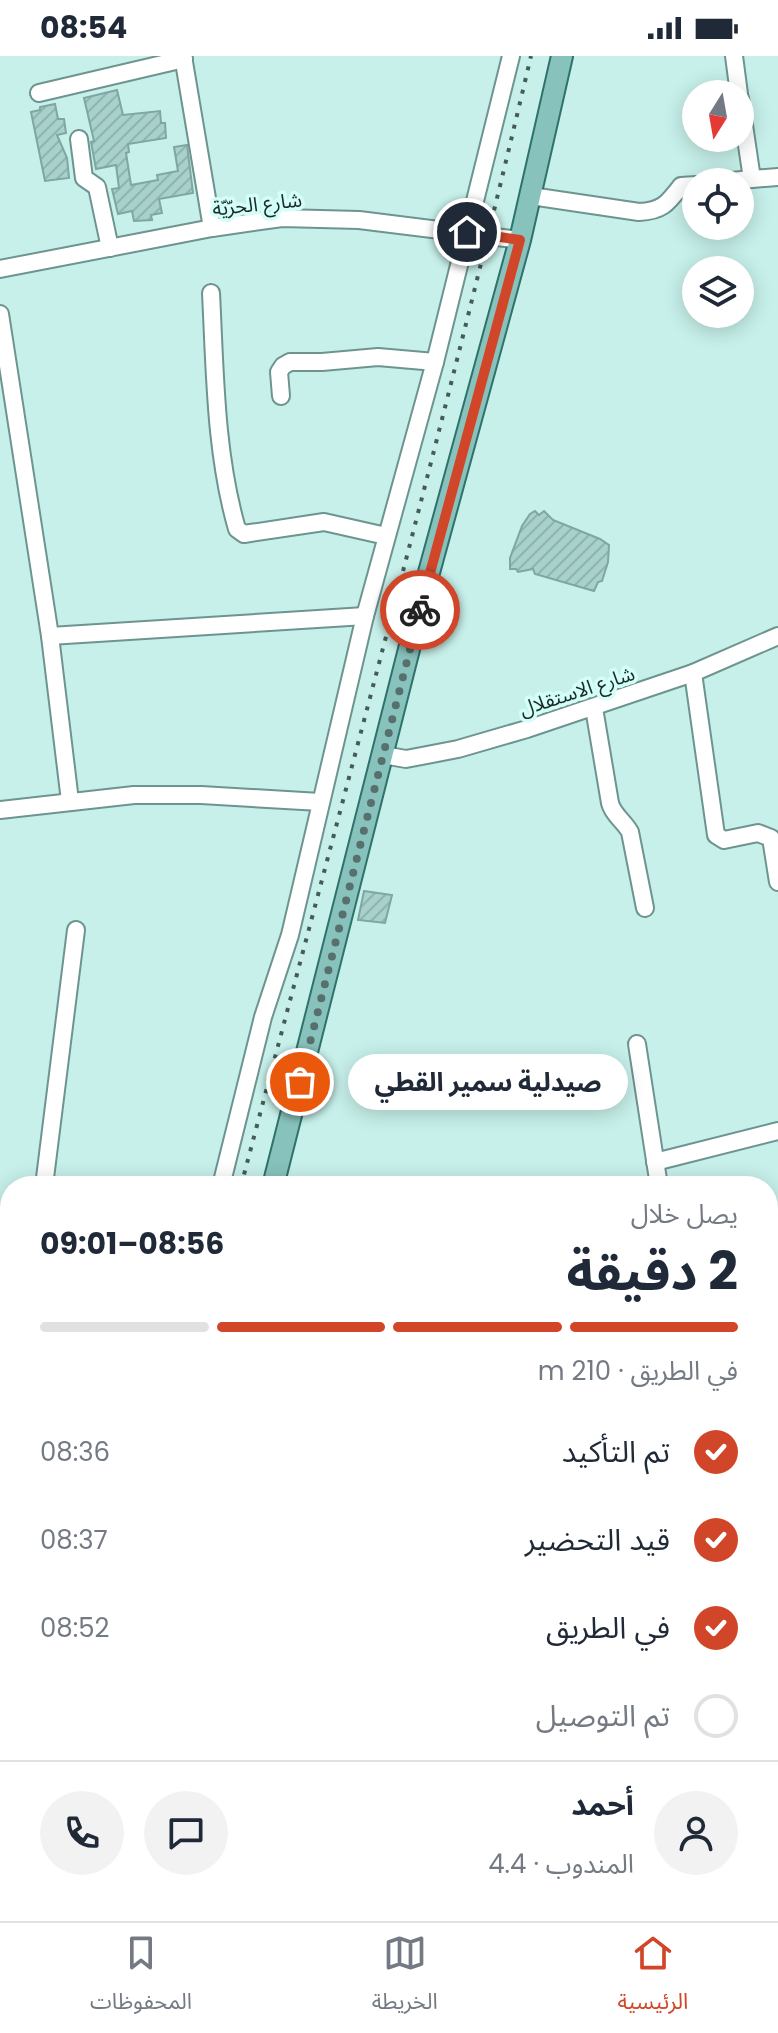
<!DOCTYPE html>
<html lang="ar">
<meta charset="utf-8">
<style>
:root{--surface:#fff;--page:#f2f2f3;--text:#1f2937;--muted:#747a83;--line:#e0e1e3;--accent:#d14629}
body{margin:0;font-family:Poppins,"Noto Sans Arabic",sans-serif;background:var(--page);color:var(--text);direction:rtl;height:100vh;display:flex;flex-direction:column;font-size:30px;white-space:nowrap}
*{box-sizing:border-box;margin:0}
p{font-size:26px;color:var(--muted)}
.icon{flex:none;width:44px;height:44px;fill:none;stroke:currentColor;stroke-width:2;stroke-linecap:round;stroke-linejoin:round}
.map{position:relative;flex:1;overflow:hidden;direction:ltr}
.details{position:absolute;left:0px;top:1120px;width:778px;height:746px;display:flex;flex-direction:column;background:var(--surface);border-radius:32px 32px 0 0;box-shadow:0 4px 20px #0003;direction:rtl}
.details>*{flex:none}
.needle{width:52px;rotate:191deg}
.buttons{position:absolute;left:682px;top:24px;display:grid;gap:16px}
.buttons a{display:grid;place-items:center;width:72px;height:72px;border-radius:50%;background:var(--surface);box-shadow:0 4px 20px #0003;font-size:40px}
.pin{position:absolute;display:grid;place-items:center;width:68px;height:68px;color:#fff;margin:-34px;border:4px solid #fff;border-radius:50%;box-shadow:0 2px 8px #0007}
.courier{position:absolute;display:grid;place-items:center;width:80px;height:80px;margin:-40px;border:6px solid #d14629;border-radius:50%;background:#fff;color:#222;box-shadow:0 2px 10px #0007}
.bubble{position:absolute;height:56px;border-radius:28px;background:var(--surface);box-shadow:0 4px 20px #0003;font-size:26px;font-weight:700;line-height:56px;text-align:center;direction:rtl}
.headline em{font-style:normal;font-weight:700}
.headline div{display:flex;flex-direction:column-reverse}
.headline{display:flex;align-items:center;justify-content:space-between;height:136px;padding:0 40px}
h1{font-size:52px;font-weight:700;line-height:60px}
.bar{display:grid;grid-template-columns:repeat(4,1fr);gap:12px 8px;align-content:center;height:96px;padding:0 40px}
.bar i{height:10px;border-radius:6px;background:var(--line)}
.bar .selected{background:var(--accent)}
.bar p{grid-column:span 4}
.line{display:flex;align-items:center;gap:20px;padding:0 40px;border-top:2px solid var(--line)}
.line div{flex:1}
.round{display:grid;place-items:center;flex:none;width:84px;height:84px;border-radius:42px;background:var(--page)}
ol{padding:0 40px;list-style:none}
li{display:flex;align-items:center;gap:24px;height:88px}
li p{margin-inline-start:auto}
li .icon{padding:8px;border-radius:50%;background:var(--accent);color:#fff;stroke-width:4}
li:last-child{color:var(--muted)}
li i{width:44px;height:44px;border:4px solid var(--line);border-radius:50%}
.status{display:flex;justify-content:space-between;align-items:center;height:56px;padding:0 40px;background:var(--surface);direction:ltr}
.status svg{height:22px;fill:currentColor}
.tab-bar{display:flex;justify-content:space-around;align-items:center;height:112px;border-top:2px solid var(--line);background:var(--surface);font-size:22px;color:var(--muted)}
.tab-bar a{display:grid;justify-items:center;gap:4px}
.tab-bar .selected{color:var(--accent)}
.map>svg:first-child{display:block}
.building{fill:url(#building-hatch);stroke:#7fa6a1;stroke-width:2}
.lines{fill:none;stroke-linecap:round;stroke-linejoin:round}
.minor-casing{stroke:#6e948f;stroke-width:20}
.major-casing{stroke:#2e726b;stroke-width:24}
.minor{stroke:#fff;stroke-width:16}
.major{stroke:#88c2bc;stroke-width:20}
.rail{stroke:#455b58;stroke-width:4;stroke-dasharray:4 8;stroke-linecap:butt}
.done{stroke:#57706d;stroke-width:8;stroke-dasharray:0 14.4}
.route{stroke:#d14629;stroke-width:10}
.labels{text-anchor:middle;stroke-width:7;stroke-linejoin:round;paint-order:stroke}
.street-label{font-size:20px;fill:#1b2b29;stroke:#d4fef8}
</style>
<div class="status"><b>08:54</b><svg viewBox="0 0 49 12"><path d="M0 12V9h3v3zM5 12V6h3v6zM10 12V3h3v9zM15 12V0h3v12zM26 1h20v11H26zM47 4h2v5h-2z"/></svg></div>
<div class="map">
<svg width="778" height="1865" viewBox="0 0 778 1865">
<defs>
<pattern id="building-hatch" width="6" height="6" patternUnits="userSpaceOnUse" patternTransform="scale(2)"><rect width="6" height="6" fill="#a8d1cb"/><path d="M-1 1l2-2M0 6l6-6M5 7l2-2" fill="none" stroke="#90b4ae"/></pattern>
</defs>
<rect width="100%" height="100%" fill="#c7f0ea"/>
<!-- building -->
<g class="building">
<polygon points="117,34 123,59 160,55 161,67 165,67 166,82 128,88 129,96 126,97 131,129 158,124 157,119 178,115 174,91 187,89 193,137 159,143 162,157 151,159 152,164 134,165 132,155 118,158 112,133 119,132 116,109 96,113 91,86 94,85 84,42"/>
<polygon points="55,48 58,63 64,63 66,77 57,79 67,102 69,122 45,125 31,56 40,54 40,51"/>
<polygon points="535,455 539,459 544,455 553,464 600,483 609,489 608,506 602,525 598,526 594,535 535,518 533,513 518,516 516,513 510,513 510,502 522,470 530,458"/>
<polygon points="364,835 392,839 385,867 358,864"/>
</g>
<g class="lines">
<defs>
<g id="minor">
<polyline points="183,0 212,172"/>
<polyline points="734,0 739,38"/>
<polyline points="39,37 184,3"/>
<polyline points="740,42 752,123 778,121"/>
<polyline points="79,83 84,122 97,131 110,192"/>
<polyline points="721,126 752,123"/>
<path d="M 531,140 L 639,156 C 662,155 667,148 681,130 L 696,129"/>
<polyline points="0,213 212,172 282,162 359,164 520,184"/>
<path d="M 211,237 C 215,315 215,397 237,473 L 244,478 L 324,466 L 386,480"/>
<polyline points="0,258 50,580 70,745"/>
<polyline points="281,340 279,316 283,310 290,306 322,306 378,301 435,306"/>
<polyline points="50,580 365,560"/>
<polyline points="693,617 716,779 724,784 758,777 771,782 778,826"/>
<path d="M 594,652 L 610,747 C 613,759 624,765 630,776 L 645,852"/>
<polyline points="383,699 406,703 458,693 527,673 693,617 778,580"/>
<polyline points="0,754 134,739 201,739 320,746"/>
<polyline points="637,988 659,1130"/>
<polyline points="655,1106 778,1075"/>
<polyline points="44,1130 76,874"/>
<polyline points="221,1130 263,961 290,879 365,560 435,306 511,0"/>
<polyline points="0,1175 10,1176"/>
<polyline points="768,1321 778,1318"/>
<polyline points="768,1407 778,1447"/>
<polyline points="0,1494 10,1495"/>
<polyline points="0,1606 10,1606"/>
<polyline points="768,1821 778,1816"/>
<polyline points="494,1856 496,1865"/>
<polyline points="739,1856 743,1865"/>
<polyline points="13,1865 16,1856"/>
<polyline points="720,1865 729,1856"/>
</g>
<g id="major">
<polyline points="273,1130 422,542 520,184 562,0"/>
<polyline points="80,1865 83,1856"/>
</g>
</defs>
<!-- minor casing -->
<use href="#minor" class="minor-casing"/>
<!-- major casing -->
<use href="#major" class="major-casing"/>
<!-- minor -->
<use href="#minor" class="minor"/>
<!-- major -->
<use href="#major" class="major"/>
<!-- rail -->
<g class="rail">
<path d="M 241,1130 C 340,754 442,379 531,0"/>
<polyline points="33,1865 36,1856"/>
</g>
</g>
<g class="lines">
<!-- done -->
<polyline class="done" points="300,1026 420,554"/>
<!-- route -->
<polyline class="route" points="420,554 520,184 467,176"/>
</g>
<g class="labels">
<!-- street labels -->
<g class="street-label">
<text transform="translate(257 148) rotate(-6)" y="7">شارع الحرّيّة</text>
<text transform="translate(577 635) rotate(-18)" y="7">شارع الاستقلال</text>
</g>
</g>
</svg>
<div class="buttons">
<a><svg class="needle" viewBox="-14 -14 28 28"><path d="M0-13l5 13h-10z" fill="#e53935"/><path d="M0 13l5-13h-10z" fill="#747a83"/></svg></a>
<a><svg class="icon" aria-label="locate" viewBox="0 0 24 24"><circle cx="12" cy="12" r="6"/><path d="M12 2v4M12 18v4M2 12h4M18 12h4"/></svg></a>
<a><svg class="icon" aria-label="layers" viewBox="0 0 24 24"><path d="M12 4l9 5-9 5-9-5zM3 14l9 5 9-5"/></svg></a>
</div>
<div class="pin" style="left:300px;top:1026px;background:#ea580c"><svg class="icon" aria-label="bag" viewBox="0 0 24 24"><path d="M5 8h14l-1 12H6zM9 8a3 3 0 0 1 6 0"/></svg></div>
<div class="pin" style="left:467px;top:176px;background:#1f2937"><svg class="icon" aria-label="home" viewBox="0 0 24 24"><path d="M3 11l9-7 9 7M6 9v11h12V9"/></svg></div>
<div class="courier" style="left:420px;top:554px"><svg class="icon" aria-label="bike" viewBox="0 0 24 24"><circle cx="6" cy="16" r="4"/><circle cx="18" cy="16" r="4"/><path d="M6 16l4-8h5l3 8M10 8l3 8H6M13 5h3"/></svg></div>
<div class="bubble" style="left:348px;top:998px;width:280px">صيدلية سمير القطي</div>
<section class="details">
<div class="headline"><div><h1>2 دقيقة</h1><p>يصل خلال</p></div><em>08:56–09:01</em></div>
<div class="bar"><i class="selected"></i><i class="selected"></i><i class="selected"></i><i></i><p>في الطريق · 210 m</p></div>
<ol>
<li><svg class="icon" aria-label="check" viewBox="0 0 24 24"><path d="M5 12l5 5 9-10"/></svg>تم التأكيد<p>08:36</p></li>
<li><svg class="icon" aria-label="check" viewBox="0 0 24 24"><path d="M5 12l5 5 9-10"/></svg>قيد التحضير<p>08:37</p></li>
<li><svg class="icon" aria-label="check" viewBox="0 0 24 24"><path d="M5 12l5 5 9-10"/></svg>في الطريق<p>08:52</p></li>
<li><i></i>تم التوصيل</li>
</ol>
<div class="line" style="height:144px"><a class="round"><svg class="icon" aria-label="person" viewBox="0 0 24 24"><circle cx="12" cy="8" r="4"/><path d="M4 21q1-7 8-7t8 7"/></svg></a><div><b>أحمد</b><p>المندوب · 4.4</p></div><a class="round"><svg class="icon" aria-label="chat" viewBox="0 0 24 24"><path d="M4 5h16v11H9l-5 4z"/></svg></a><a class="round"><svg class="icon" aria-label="phone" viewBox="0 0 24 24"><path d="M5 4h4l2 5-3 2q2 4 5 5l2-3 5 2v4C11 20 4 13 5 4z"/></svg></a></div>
</section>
</div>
<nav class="tab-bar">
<a class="selected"><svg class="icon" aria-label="home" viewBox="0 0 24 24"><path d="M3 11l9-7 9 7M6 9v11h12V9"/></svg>الرئيسية</a>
<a><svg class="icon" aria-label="map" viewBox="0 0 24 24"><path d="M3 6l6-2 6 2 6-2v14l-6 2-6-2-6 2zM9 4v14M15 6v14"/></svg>الخريطة</a>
<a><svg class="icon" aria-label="saved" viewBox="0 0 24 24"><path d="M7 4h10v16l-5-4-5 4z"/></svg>المحفوظات</a>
</nav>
